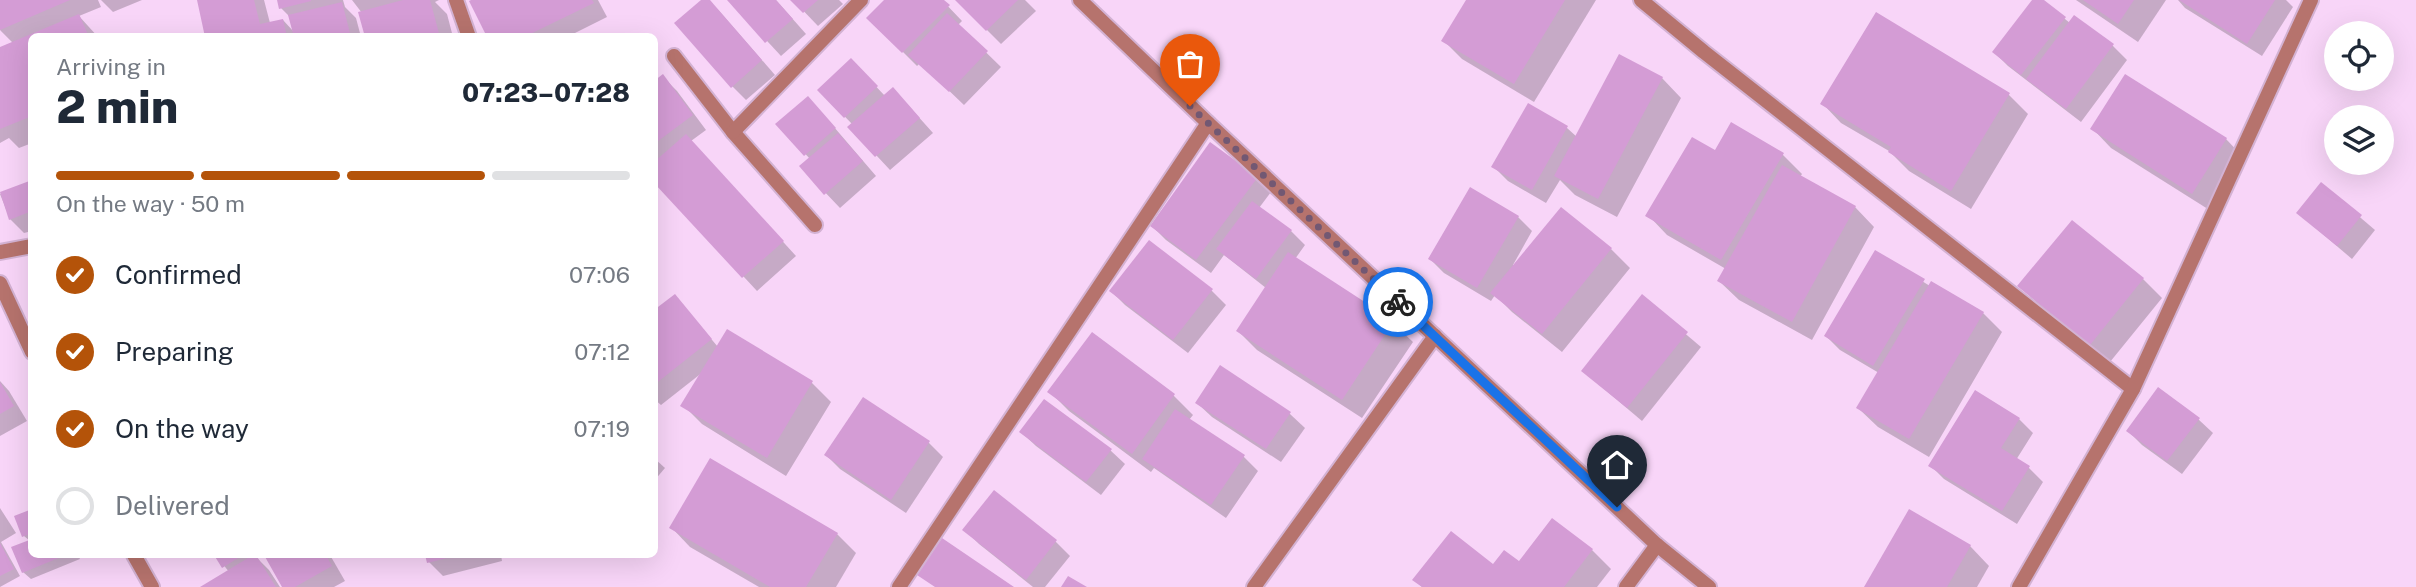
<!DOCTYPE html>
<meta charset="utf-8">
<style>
:root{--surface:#fff;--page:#f2f2f3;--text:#1f2937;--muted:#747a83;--line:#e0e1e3;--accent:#b45309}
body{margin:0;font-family:"Public Sans",sans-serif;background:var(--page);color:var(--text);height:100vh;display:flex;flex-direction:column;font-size:26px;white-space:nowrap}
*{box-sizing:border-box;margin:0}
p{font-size:23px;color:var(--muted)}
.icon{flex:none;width:38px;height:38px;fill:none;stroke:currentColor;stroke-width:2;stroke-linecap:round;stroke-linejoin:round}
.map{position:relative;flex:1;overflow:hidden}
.sheet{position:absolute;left:28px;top:33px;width:630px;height:525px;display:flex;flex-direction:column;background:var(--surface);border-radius:10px;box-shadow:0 7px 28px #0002}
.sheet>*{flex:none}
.fabs{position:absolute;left:2324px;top:21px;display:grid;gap:14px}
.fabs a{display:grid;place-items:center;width:70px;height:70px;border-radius:50%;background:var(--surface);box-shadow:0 7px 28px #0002;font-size:35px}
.pin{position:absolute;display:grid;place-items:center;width:60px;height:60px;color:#fff;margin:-72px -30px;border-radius:50% 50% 50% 0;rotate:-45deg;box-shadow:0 0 7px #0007}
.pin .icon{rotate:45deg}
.courier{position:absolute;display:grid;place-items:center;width:70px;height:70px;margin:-35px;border:5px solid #1a73e8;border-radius:50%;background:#fff;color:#222;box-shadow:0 2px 9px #0007}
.headline em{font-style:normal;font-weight:800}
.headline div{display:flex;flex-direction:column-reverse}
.headline{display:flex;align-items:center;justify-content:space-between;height:119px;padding:0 28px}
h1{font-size:46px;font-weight:800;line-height:52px}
.bar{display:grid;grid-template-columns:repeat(4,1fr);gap:10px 7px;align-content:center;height:84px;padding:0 28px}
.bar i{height:9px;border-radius:5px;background:var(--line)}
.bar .active{background:var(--accent)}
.bar p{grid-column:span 4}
ol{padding:0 28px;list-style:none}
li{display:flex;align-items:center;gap:21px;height:77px}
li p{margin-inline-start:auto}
li .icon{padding:7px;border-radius:50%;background:var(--accent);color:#fff;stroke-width:4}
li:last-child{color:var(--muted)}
li i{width:38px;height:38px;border:4px solid var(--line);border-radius:50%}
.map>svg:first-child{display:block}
.shadow{fill:#0003}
.building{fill:#d49cd5}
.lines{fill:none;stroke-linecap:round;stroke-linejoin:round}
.minor-casing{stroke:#d3b2d3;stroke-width:18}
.minor{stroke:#b6736d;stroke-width:14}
.done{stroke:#725873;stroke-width:7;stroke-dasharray:0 12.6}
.route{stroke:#1a73e8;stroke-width:9}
</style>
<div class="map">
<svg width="2416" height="587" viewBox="0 0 2416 587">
<rect width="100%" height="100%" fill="#f8d5f8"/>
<!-- shadow -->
<g class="shadow">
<polygon points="0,0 98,0 101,7 79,16 98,37 32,37 32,143 19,148 9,138 0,143 0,49 13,43 0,30"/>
<polygon points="101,0 142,0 113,12"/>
<polygon points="199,0 264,0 270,23 283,20 294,32 291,18 281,8 279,0 343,0 345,7 356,18 361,37 207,37"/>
<polygon points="352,0 439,0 435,2 447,14 453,37 366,37 362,13"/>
<polygon points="475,0 598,0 607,17 567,37 489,37"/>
<polygon points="703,0 708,0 720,12 775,75 746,100 732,86"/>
<polygon points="729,0 776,0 806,34 781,56"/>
<polygon points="793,0 839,0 843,4 818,26"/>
<polygon points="886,0 942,0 962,21 958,25 1001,67 964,105 920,63 917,66 869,18"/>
<polygon points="957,0 1025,0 1036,11 1001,44"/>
<polygon points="1468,0 1596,0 1534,102 1462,59 1443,40"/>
<polygon points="2034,0 2041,0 2070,23 2113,46 2127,60 2081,122 2008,66 1994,52"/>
<polygon points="2076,0 2166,0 2138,42"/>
<polygon points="2178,0 2286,0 2293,7 2262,56 2185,8"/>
<polygon points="1876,14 2009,95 2028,114 1971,209 1909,171 1889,151 1841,123 1822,103"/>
<polygon points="851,60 885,96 907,104 933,133 890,170 850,127 853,125 819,90"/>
<polygon points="663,77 677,91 706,130 691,141 796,256 757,291 654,180 654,83"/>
<polygon points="1662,78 1681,98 1617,217 1575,195 1560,180 1546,203 1508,181 1494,167 1529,106 1567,128 1577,137"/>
<polygon points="822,113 876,176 840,208 801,167 810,159 778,124"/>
<polygon points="1731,125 1783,155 1802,174 1800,177 1855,207 1874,227 1812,340 1739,300 1719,281 1726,269 1667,235 1648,215 1715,153"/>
<polygon points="2092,128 2226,139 2245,159 2211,211 2111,148"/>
<polygon points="1256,178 1271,192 1259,208 1291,231 1305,245 1295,259 1393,323 1413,342 1362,418 1257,350 1238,331 1266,288 1224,255 1211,273 1166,240 1152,226"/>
<polygon points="32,182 32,231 24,233 10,219 0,194"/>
<polygon points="2321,184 2375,230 2352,259 2298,213"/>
<polygon points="1518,217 1532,231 1513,265 1515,266 1611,249 1630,268 1562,352 1512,312 1495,295 1491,301 1444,273 1430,259"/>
<polygon points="1149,242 1212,291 1226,305 1188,353 1125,305 1111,291"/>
<polygon points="1876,253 1930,286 1983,313 2002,332 1929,457 1878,427 1858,408 1879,373 1840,350 1826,336"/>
<polygon points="2143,279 2162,298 2110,362 2039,305 2020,286"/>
<polygon points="675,296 718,347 727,332 812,383 831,402 786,476 702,424 683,405 703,372 661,405 654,399 654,312"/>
<polygon points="1642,297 1701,347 1642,421 1583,371"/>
<polygon points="1092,335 1174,396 1193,415 1189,420 1243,456 1258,471 1226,518 1154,468 1151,472 1069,411 1050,392"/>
<polygon points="1221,367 1290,414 1305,428 1281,462 1212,417 1197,403"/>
<polygon points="0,381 9,391 27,421 0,436"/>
<polygon points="863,400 929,443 943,457 906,513 840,469 826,455"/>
<polygon points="2019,419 2033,433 2016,460 2029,468 2043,482 2017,524 1944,479 1930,465"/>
<polygon points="2198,419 2213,433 2182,474 2142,445 2128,431"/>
<polygon points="1021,432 1110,450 1125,464 1101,495 1036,446"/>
<polygon points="654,458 665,468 654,481"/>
<polygon points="994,493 1056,542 1070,556 1045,587 1033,587 979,544 965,530"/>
<polygon points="0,508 16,533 1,542 20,576 0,587"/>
<polygon points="32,511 32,555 78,555 80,559 31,579 23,572 30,541 24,536"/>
<polygon points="671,527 837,534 856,553 836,587 759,587 690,547"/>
<polygon points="1970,546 1989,566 1977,587 1866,587"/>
<polygon points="1592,550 1611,569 1597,587 1422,587 1415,580"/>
<polygon points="216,555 262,555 257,558 269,570 280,587 203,587 229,572"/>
<polygon points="266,555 330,555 345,581 334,587 284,587"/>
<polygon points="427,555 501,555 502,561 443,576 429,562"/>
</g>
<!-- building -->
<g class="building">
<polygon points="0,0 70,0 0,30"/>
<polygon points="197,0 254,0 260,24 283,19 287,37 205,37"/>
<polygon points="277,0 311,0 311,1 279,9"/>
<polygon points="403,0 430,0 440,37 365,37 358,12"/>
<polygon points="471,0 592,0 594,3 524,37 487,37 469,1"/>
<polygon points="701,0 710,0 762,60 731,88 674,23"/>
<polygon points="727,0 776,0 793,19 765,43"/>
<polygon points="790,0 818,0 803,13"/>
<polygon points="884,0 944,0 950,5 902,53 866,18"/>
<polygon points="955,0 1018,0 986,31"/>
<polygon points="1466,0 1565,0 1514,84 1441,41"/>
<polygon points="2032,0 2044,0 2066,17 2021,75 1992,52"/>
<polygon points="2083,0 2134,0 2118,24"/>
<polygon points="2179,0 2275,0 2247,44"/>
<polygon points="342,2 351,37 294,37 288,15"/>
<polygon points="1876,12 2010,93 1951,191 1888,152 1891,147 1820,104"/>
<polygon points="947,13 988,51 949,92 908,55"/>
<polygon points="79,14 89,37 32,37 32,116 0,129 0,47"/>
<polygon points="2074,15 2114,44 2066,109 2026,79"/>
<polygon points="1619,54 1663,77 1598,199 1554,176"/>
<polygon points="851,58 878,86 844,118 817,90"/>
<polygon points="663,74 693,115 654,144 654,81"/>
<polygon points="2125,74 2227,138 2192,194 2090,129"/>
<polygon points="893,87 920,118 875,157 847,127"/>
<polygon points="808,96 836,128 804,156 775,124"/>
<polygon points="1528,103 1568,126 1532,190 1491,167"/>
<polygon points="1731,122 1784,153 1721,260 1645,216 1692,137 1715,150"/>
<polygon points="838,133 863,161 824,195 799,166"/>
<polygon points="686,134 784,241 742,278 654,183 654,162"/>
<polygon points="1210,142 1258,177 1196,260 1150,226"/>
<polygon points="1782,165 1856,206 1792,322 1717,281"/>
<polygon points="32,180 32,211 9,220 0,192"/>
<polygon points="2321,182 2362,215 2337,246 2296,213"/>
<polygon points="1470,187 1519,216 1477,288 1428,259"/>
<polygon points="1252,201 1292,230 1256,279 1216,249"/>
<polygon points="1561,207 1612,248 1542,334 1490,293"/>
<polygon points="2072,220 2144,278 2090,345 2017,286"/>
<polygon points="1149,240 1213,289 1173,340 1109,291"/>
<polygon points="1875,250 1925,279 1873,366 1824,336"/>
<polygon points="1288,252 1394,321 1342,400 1236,331"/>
<polygon points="1931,281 1984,312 1909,439 1856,408"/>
<polygon points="675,294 712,339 654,385 654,310"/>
<polygon points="1642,294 1688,332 1627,408 1581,371"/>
<polygon points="727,329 813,381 767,458 680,406"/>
<polygon points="1092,332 1175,394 1132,454 1047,392"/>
<polygon points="1220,365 1291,412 1266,449 1195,403"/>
<polygon points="0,382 14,406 0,414"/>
<polygon points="2158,387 2200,418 2167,461 2126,431"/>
<polygon points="1975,390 2020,418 2001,448 2030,466 2002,511 1928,466"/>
<polygon points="863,397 930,441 891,500 824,455"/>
<polygon points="1044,399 1112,449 1086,482 1019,432"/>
<polygon points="1175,409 1245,455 1211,505 1142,459"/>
<polygon points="710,458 838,533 806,587 770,587 669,528"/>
<polygon points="994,490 1057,540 1026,580 962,530"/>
<polygon points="32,509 32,533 22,537 14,516"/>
<polygon points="1909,509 1971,545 1947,587 1864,587"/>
<polygon points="1552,518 1593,549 1564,587 1422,587 1412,580 1451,531 1493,564 1504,550 1519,561"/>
<polygon points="942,538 1014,587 935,587 917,575"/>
<polygon points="32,539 32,555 66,555 22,573 11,547"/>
<polygon points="0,543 14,569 0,576"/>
<polygon points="214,555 243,555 222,568"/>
<polygon points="253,555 256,555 276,587 200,587"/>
<polygon points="264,555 326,555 332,566 295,587 282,587"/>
<polygon points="425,555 455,555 455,556 427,563"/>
<polygon points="1068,576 1087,587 1061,587"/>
</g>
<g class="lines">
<defs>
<g id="minor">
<polyline points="456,0 469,37"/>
<polyline points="1080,0 1208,123 1657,545 1709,587"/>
<polyline points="1641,0 1704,52 2133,389"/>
<polyline points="674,56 733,132 815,225"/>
<polyline points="733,132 861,0"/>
<polyline points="0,252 32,246"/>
<polyline points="0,283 32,352"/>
<polyline points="134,555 152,587"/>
<polyline points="899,587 1208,123"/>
<polyline points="1254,587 1435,336"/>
<polyline points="1626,587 1657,545"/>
<polyline points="2019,587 2133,389 2311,0"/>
</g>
</defs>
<!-- minor casing -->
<use href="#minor" class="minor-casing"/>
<!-- minor -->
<use href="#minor" class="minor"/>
</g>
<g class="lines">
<!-- done -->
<polyline class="done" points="1190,106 1398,302"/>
<!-- route -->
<polyline class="route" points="1398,302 1617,507"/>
</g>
</svg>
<div class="fabs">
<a><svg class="icon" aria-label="locate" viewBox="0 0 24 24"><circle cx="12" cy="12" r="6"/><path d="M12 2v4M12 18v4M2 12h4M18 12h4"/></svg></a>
<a><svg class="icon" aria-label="layers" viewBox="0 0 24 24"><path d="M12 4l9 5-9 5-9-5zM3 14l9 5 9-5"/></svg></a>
</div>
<div class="pin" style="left:1190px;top:106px;background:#ea580c"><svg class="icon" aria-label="bag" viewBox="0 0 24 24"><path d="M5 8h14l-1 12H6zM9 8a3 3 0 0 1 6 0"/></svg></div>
<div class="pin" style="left:1617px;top:507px;background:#1f2937"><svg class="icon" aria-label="home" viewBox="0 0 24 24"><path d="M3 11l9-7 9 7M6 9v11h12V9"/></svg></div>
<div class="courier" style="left:1398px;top:302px"><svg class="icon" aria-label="bike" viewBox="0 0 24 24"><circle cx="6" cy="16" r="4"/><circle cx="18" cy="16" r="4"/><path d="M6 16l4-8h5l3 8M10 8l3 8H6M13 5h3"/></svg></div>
<section class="sheet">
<div class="headline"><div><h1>2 min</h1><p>Arriving in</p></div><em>07:23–07:28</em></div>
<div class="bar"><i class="active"></i><i class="active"></i><i class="active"></i><i></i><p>On the way · 50 m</p></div>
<ol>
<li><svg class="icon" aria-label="check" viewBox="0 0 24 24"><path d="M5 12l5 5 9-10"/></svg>Confirmed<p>07:06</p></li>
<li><svg class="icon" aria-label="check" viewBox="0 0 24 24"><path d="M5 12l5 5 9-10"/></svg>Preparing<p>07:12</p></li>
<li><svg class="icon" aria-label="check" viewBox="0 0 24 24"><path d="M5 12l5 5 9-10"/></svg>On the way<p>07:19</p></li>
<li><i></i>Delivered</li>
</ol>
</section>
</div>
